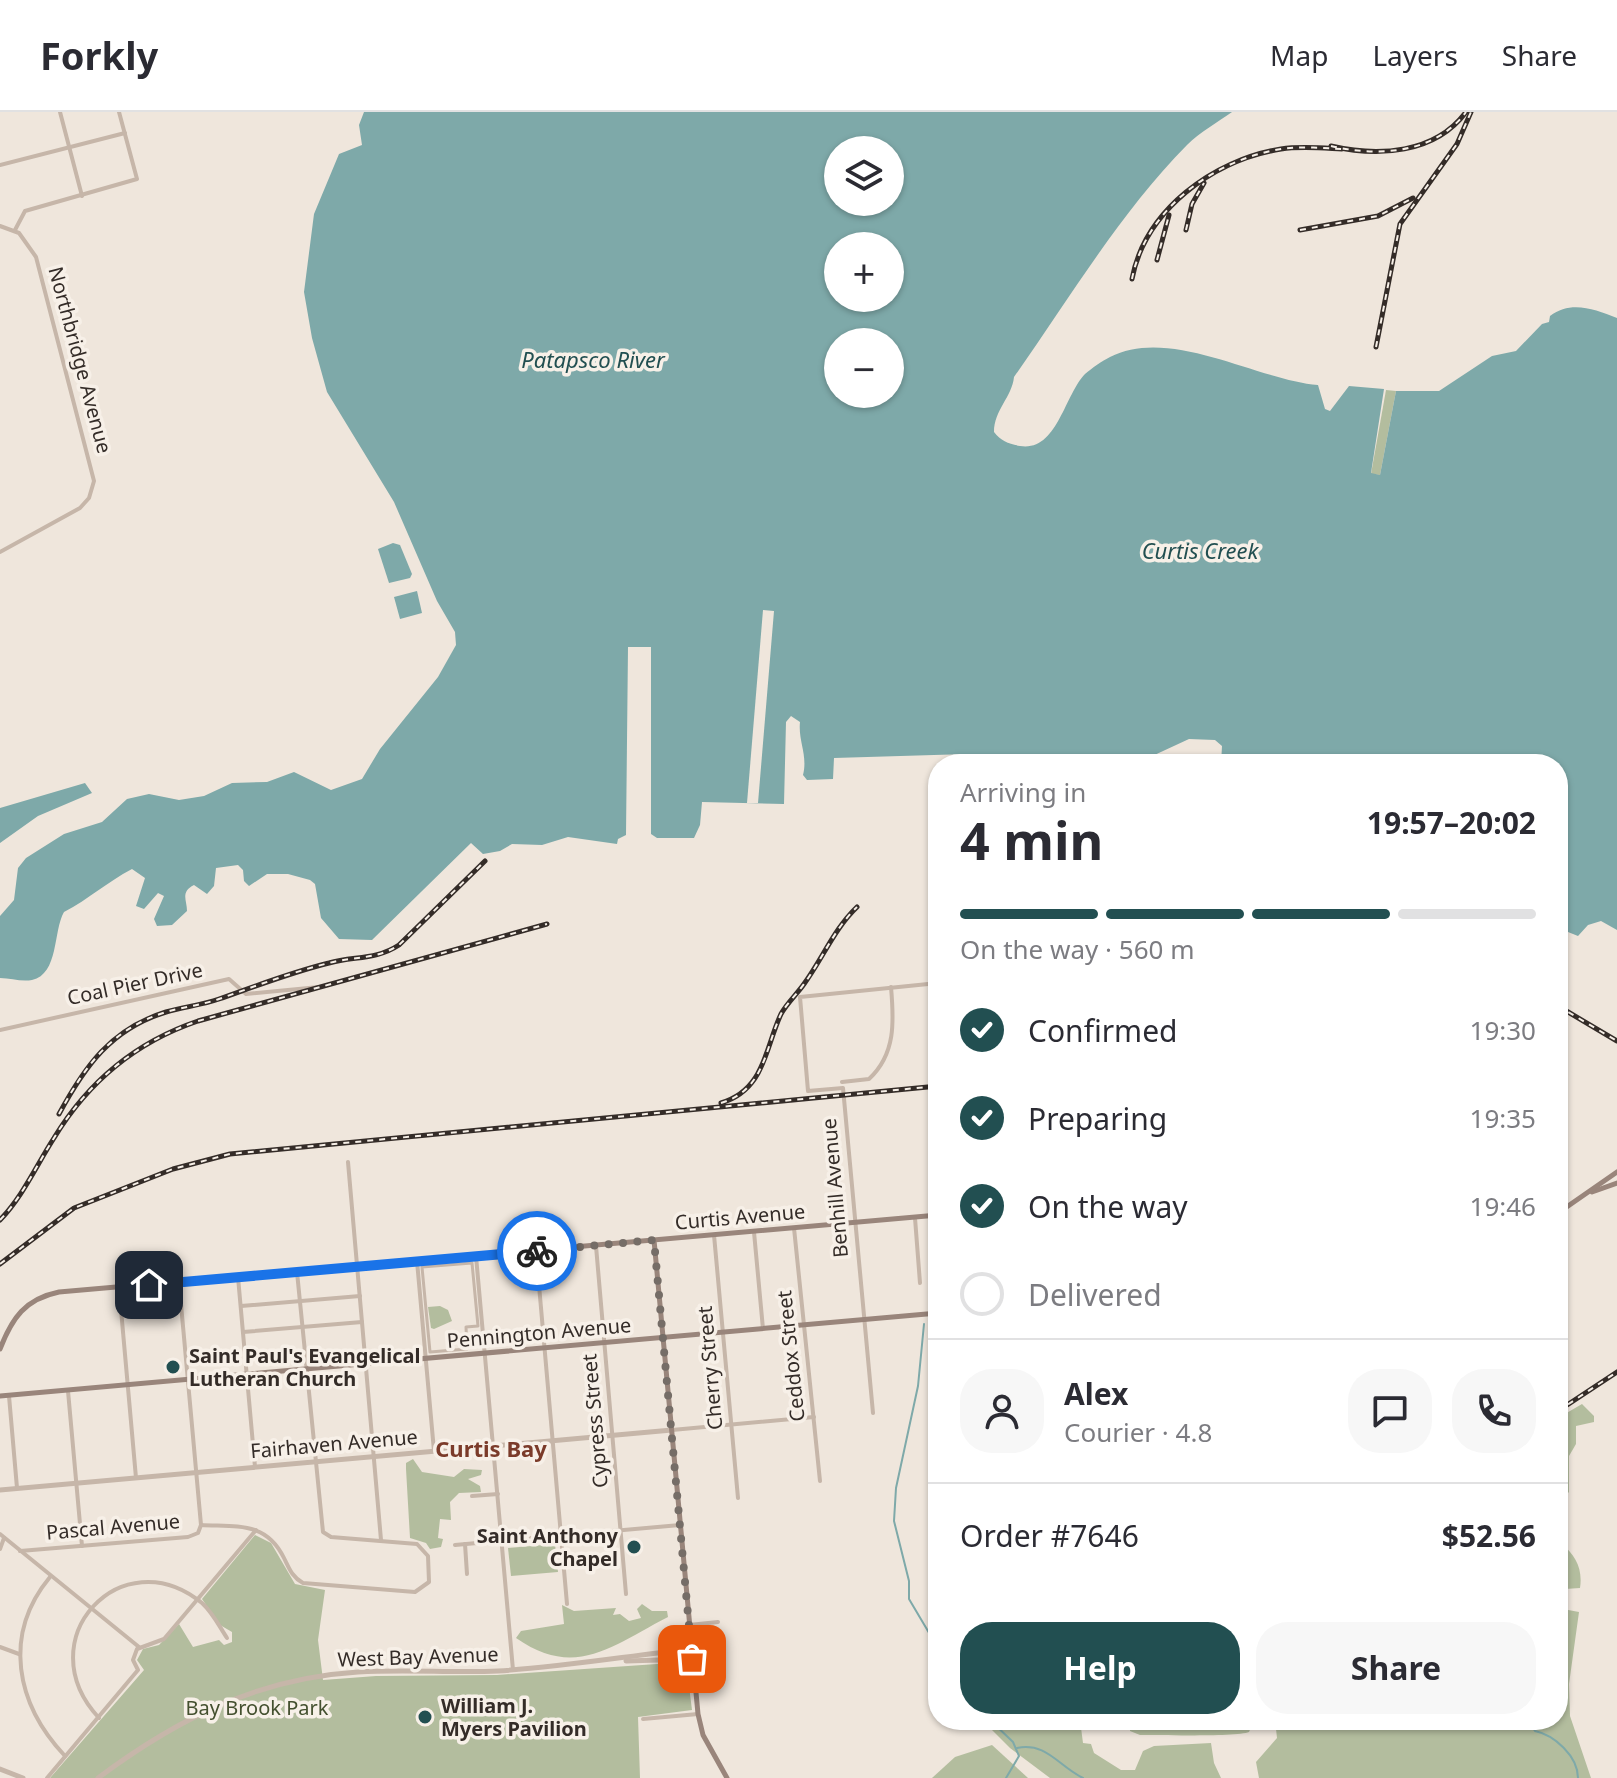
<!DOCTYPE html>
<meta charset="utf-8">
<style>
:root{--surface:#fff;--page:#f7f7f7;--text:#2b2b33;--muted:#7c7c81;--line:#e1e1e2;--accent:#224f51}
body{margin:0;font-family:"Noto Sans",sans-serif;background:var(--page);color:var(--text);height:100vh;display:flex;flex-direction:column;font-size:30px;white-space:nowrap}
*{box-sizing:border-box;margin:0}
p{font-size:26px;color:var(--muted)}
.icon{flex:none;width:44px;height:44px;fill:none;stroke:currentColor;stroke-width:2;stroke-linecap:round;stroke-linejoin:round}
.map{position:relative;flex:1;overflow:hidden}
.sheet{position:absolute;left:928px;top:642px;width:640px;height:976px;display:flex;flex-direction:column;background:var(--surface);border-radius:32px;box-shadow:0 2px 6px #0004}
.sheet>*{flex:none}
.controls{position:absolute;left:824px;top:24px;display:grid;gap:16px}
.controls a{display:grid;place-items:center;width:80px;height:80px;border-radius:50%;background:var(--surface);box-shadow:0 2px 6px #0004;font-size:40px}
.pin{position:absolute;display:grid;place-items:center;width:68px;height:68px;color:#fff;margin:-34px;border-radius:16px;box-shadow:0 4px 12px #0006}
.courier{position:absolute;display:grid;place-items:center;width:80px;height:80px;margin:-40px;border:6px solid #1a73e8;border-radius:50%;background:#fff;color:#222;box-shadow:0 2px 10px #0007}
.summary em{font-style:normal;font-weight:700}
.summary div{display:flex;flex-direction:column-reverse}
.summary{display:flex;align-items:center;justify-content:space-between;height:136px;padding:0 32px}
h1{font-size:52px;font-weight:700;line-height:60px}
.bar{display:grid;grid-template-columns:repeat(4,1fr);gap:12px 8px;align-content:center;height:96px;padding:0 32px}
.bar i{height:10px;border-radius:6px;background:var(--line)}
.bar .active{background:var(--accent)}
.bar p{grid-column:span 4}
.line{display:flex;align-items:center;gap:20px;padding:0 32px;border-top:2px solid var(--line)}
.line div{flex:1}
.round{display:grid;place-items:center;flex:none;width:84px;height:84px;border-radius:32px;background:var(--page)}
ol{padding:0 32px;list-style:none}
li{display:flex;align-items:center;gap:24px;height:88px}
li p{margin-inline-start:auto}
li .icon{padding:8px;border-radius:50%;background:var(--accent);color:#fff;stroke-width:4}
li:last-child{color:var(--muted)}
li i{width:44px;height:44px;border:4px solid var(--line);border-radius:50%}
.primary-button{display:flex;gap:16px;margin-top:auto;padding:16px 32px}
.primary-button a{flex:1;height:92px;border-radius:32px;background:var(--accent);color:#fff;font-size:32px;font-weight:700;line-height:92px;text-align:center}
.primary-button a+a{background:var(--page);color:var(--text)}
header{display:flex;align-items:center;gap:48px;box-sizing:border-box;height:112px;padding:0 40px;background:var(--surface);border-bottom:2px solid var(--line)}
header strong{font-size:38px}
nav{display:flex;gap:44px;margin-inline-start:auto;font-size:28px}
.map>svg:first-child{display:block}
.green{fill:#b3bd9e}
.water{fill:#7ea9a9;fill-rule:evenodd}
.pier{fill:#efe6dc}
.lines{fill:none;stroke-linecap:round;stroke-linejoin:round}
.stream{stroke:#7ea9a9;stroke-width:2}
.pedestrian{stroke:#c6b6a9;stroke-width:3}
.minor{stroke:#c6b6a9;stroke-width:4}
.tertiary{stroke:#c6b6a9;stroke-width:5}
.secondary{stroke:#99857b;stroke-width:5}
.rail-casing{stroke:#342c28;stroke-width:5}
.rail{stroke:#f7f0e8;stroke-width:2;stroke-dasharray:6;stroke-linecap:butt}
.done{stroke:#756d67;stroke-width:8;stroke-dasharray:0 14.4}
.route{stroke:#1a73e8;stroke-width:10}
.poi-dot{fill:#224f51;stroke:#f7f0e8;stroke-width:3}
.labels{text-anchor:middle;stroke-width:7;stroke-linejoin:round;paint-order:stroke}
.street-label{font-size:20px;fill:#342c28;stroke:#f7f0e8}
.poi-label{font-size:20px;font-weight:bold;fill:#342c28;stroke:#f7f0e8;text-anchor:start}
.park-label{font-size:20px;fill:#44502f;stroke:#f7f0e8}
.water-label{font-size:22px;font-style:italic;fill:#224f51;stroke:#f7f0e8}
.neighbourhood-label{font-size:22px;font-weight:bold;fill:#7b3b2a;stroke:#f7f0e8}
</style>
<header>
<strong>Forkly</strong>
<nav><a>Map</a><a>Layers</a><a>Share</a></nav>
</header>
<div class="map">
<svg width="1617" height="1666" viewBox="0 0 1617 1666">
<rect width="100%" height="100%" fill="#efe6dc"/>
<!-- green -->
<g class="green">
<polygon points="1386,278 1396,279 1380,363 1371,362"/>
<polygon points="440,1194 448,1198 452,1209 434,1217 431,1216 428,1195"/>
<path d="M 1582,1292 L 1594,1304 L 1594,1310 L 1576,1314 L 1576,1332 L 1569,1344 L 1569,1380 L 1562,1387 L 1562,1432 C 1575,1443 1583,1456 1580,1476 L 1565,1477 L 1560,1490 L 1563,1497 L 1579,1500 L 1569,1572 L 1570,1604 L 1591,1666 L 1259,1666 L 1256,1650 L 1277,1626 L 1275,1608 L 1283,1615 L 1290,1608 L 1558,1608 L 1558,1306 Z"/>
<polygon points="413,1347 422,1360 454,1365 464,1357 482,1358 481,1363 468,1367 480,1374 481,1380 459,1381 450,1390 451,1408 440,1407 438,1426 443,1427 441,1435 430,1437 426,1431 410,1426 406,1357 406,1351"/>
<polygon points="255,1423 271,1431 295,1472 325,1478 318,1528 323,1568 376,1564 497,1563 686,1550 692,1598 638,1605 640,1666 50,1666 144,1558 137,1548 143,1537 159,1533 179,1512 193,1535 219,1528 224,1533 232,1530 232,1520 220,1513 202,1487"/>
<polygon points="555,1432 558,1460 511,1464 508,1436"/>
<path d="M 642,1492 L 652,1499 L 667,1499 L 668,1505 C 613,1533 576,1568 516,1526 L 521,1519 L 564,1512 L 562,1493 L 574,1499 L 616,1496 L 613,1503 L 620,1502 L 629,1509 L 641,1506 L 637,1497 Z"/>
<polygon points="982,1608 1080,1608 1083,1631 1091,1632 1094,1641 1121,1658 1135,1658 1143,1639 1154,1634 1211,1631 1214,1651 1221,1666 1050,1666 1010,1636"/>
<path d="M 1130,1608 L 1254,1608 L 1249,1620 C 1237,1625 1160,1623 1140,1623 L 1130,1619 Z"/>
<polygon points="992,1633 1028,1666 932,1666 955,1645"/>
</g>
<!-- water -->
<g class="water">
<path d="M 364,0 L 1232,0 C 1218,10 1200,20 1187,33 C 1120,101 1069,187 1014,265 C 1012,285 994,298 994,320 C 1001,329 1009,332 1020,334 C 1057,340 1064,284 1085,262 C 1092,256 1102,249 1110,245 C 1170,214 1257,268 1318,273 L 1325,297 L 1330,299 L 1349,274 L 1384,277 L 1371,361 L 1380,363 L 1396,279 L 1439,279 L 1492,244 L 1516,239 L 1542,212 L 1549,210 L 1550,204 C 1571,188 1594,197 1617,206 L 1617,818 L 1601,809 L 1588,813 L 1578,824 L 1558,816 L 1558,652 L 1221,652 L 1222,634 L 1215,628 L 1189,627 L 1135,652 L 969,652 L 967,642 L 834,646 L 833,667 L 807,668 L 803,663 C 808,643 798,629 800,610 L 791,604 L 786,610 L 784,692 L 702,690 L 700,713 L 694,726 L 657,726 L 651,722 L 651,535 L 628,535 L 626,723 L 618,727 L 617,732 L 568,725 L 542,733 L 512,732 L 500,739 L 483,742 L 471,731 L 372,828 L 339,827 L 321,806 L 315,772 L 310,768 L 288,762 L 267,762 L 249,774 L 244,769 L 243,758 L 238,753 L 216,756 L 214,774 L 207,782 L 194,773 C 180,780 187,788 187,799 L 172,813 L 157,814 L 154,807 L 164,784 L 158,781 L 144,797 L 136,794 L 145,766 L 132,757 C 107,770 89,787 64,800 C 53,819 59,862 32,868 C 21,870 11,866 0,866 L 0,804 L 14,788 L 18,756 L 26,746 L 64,722 L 102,710 L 127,687 L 149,682 L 179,688 L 204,684 L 232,671 L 267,670 L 294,660 L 331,678 L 362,667 L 380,637 L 438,565 L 456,533 L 455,520 L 437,489 L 394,390 L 327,280 L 312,226 L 304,180 L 314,102 L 339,42 L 362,33 L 359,13 ZM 838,38 L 890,38 L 890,90 L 838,90 ZM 838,134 L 890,134 L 890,186 L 838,186 ZM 838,230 L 890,230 L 890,282 L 838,282 Z"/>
<polygon points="393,431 400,433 412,462 410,466 389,471 378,437"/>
<polygon points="417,479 422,501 400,507 394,485"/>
<polygon points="85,671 92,681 38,704 0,731 0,696"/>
</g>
<!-- pier -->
<polygon class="pier" points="763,498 774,499 758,691 747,691"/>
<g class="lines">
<!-- stream -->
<g class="stream">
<polyline points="924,1212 918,1274 896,1376 894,1409 909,1469 909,1487 938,1536"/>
<polyline points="990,1608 1013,1630 1019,1644 1006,1666"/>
<path d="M 1528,1608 L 1535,1619 C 1554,1623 1578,1644 1578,1666"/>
<path d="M 1017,1636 C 1047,1630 1058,1654 1083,1666"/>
</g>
<!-- pedestrian -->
<polygon class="pedestrian" points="472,1151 478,1214 466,1215 467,1237 430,1240 422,1155"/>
<!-- minor -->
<g class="minor">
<polyline points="60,0 82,84"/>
<polyline points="0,53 125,21"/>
<polyline points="0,114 19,121 36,145 94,369 89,386 80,396 0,440"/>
<polyline points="15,118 25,99 137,67 119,0"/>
<polyline points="0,918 229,867 246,882 319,875"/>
<path d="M 842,970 L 869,967 C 896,942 894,909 891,875"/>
<polyline points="348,1050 381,1428"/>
<polyline points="915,1106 920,1171"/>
<polyline points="794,1116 820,1369"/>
<polyline points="754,1120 763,1217"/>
<polyline points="714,1123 738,1386"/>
<polyline points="596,1134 626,1482"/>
<polyline points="536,1139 567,1492"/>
<polyline points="476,1144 513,1558"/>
<polyline points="417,1149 434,1339"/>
<polyline points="238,1165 255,1355"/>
<polyline points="179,1170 201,1413"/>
<polyline points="119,1175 136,1366"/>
<polyline points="241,1194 360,1184"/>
<polyline points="243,1220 362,1210"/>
<polyline points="274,1243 304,1240"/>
<polyline points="68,1279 82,1434"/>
<polyline points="9,1284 17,1376"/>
<polyline points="873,1301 843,976 808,979 800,885 938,871"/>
<polyline points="672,1318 814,1305"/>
<polyline points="472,1384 498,1382"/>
<path d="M 201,1413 C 237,1415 266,1409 284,1446 C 289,1456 292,1465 303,1471 L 415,1480 L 429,1470 L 428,1444 L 417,1432 L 331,1425 L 323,1420 L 297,1160"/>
<polyline points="0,1422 139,1535"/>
<polyline points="465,1432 467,1462"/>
<polyline points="455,1433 680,1413"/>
<polyline points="0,1437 4,1426"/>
<polyline points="20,1439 188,1425 198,1421 201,1413"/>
<path d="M 50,1465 C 2,1523 16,1592 65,1644"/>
<polyline points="689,1513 718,1510"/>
<polyline points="0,1535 19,1542"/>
<path d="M 99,1606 C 26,1528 122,1425 202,1491 C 213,1501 219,1514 227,1526"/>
<polyline points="643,1607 698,1602"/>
<polyline points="47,1666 138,1558 133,1548 137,1537 164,1527 256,1418"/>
</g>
<!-- tertiary -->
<g class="tertiary">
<polyline points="0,1378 672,1318"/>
<polyline points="626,1549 692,1547"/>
<polyline points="0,1657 23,1666"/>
<path d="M 98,1666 C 177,1607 258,1566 358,1560 C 405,1557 452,1561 498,1559 C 563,1555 627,1544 691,1537"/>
</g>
<!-- secondary -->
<g class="secondary">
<polyline points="1592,1080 1617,1071"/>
<polyline points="1558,1101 1617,1060"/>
<polyline points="654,1128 698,1602 703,1623 727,1666"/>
<path d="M 0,1237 C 12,1206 25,1187 59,1180 L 938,1103"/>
<polyline points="0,1284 938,1201"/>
</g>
<defs>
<g id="rail">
<path d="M 1331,34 C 1378,45 1435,42 1466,0"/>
<polyline points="1186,118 1192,92 1204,71"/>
<polyline points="1300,118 1378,104 1413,86"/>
<polyline points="1157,148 1169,103"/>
<path d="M 1132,167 C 1145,98 1213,48 1281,37 C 1301,34 1322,36 1342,37"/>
<polyline points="1376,235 1400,112 1457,32 1471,0"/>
<polyline points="1558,894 1617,929"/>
<path d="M 721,991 C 765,978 765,936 781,902 C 787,891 797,882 804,872 C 823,846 834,817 857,795"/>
<path d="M 59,1002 C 85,954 111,917 166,900 C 183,895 202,893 219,887 C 256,874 292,860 329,851 C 355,844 376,848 399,833 L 485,749"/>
<path d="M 0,1108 C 23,1084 36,1054 54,1026 C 88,970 136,930 198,909 L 547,812"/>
<polyline points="0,1152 74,1096 173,1057 230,1042 938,974"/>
<polyline points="1558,1299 1617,1260"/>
</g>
</defs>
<!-- rail casing -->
<use href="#rail" class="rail-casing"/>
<!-- rail -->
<use href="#rail" class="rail"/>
</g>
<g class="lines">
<!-- done -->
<polyline class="done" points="537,1139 654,1128 692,1547"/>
<!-- route -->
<polyline class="route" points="149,1173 537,1139"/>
</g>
<!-- markers -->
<g class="poi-dot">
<circle cx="173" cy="1255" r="8"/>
<circle cx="634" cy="1435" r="8"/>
<circle cx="425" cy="1605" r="8"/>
</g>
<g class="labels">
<!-- street labels -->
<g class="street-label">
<text transform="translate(80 248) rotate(75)" y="7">Northbridge Avenue</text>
<text transform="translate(135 872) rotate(-12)" y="7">Coal Pier Drive</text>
<text transform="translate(835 1076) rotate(-95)" y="7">Benhill Avenue</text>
<text transform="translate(740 1105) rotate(-5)" y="7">Curtis Avenue</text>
<text transform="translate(539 1221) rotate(-5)" y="7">Pennington Avenue</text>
<text transform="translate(791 1244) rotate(-96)" y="7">Ceddox Street</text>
<text transform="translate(710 1256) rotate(-95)" y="7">Cherry Street</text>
<text transform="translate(595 1309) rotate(-95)" y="7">Cypress Street</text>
<text transform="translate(334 1332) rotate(-5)" y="7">Fairhaven Avenue</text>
<text transform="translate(113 1415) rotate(-5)" y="7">Pascal Avenue</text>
<text transform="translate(418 1545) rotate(-2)" y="7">West Bay Avenue</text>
</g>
<!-- poi labels -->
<g class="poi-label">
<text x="189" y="1251">Saint Paul's Evangelical<tspan x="189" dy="23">Lutheran Church</tspan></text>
<text x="618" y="1431" text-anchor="end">Saint Anthony<tspan x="618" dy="23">Chapel</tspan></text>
<text x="441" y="1601">William J.<tspan x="441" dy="23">Myers Pavilion</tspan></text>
</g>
<!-- park labels -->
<g class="park-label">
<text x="257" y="1603">Bay Brook Park</text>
</g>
<!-- water labels -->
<g class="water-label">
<text x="593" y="256">Patapsco River</text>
<text x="1200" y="447">Curtis Creek</text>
</g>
<!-- neighbourhood labels -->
<g class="neighbourhood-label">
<text x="491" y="1345">Curtis Bay</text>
</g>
</g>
</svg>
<div class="controls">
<a><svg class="icon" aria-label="layers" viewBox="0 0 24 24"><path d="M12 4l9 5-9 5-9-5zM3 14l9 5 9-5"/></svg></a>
<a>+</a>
<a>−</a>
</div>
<div class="pin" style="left:692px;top:1547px;background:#ea580c"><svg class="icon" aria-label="bag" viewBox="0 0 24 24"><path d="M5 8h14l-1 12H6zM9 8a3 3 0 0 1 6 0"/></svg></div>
<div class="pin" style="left:149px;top:1173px;background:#1f2937"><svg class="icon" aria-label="home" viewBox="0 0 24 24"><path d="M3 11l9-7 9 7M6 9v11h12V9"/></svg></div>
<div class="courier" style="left:537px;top:1139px"><svg class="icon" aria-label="bike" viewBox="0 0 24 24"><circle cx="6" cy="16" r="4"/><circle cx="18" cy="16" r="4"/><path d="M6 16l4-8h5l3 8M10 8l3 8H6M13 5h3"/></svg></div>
<section class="sheet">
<div class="summary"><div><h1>4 min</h1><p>Arriving in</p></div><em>19:57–20:02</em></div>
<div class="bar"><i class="active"></i><i class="active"></i><i class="active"></i><i></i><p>On the way · 560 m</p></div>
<ol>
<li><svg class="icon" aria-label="check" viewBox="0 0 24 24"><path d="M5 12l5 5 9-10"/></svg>Confirmed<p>19:30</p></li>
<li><svg class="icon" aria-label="check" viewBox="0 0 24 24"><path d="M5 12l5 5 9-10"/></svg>Preparing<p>19:35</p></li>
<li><svg class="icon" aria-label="check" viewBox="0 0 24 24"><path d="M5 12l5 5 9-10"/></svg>On the way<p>19:46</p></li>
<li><i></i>Delivered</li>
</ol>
<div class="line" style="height:144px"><a class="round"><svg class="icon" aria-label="person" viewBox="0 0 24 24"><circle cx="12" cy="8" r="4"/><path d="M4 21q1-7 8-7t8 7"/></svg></a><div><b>Alex</b><p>Courier · 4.8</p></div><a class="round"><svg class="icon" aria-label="chat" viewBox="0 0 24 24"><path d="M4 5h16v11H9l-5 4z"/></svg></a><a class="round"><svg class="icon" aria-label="phone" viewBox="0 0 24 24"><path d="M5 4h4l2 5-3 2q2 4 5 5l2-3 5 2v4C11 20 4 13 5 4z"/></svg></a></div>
<div class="line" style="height:104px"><div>Order #7646</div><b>$52.56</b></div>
<div class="primary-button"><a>Help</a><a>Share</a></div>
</section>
</div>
